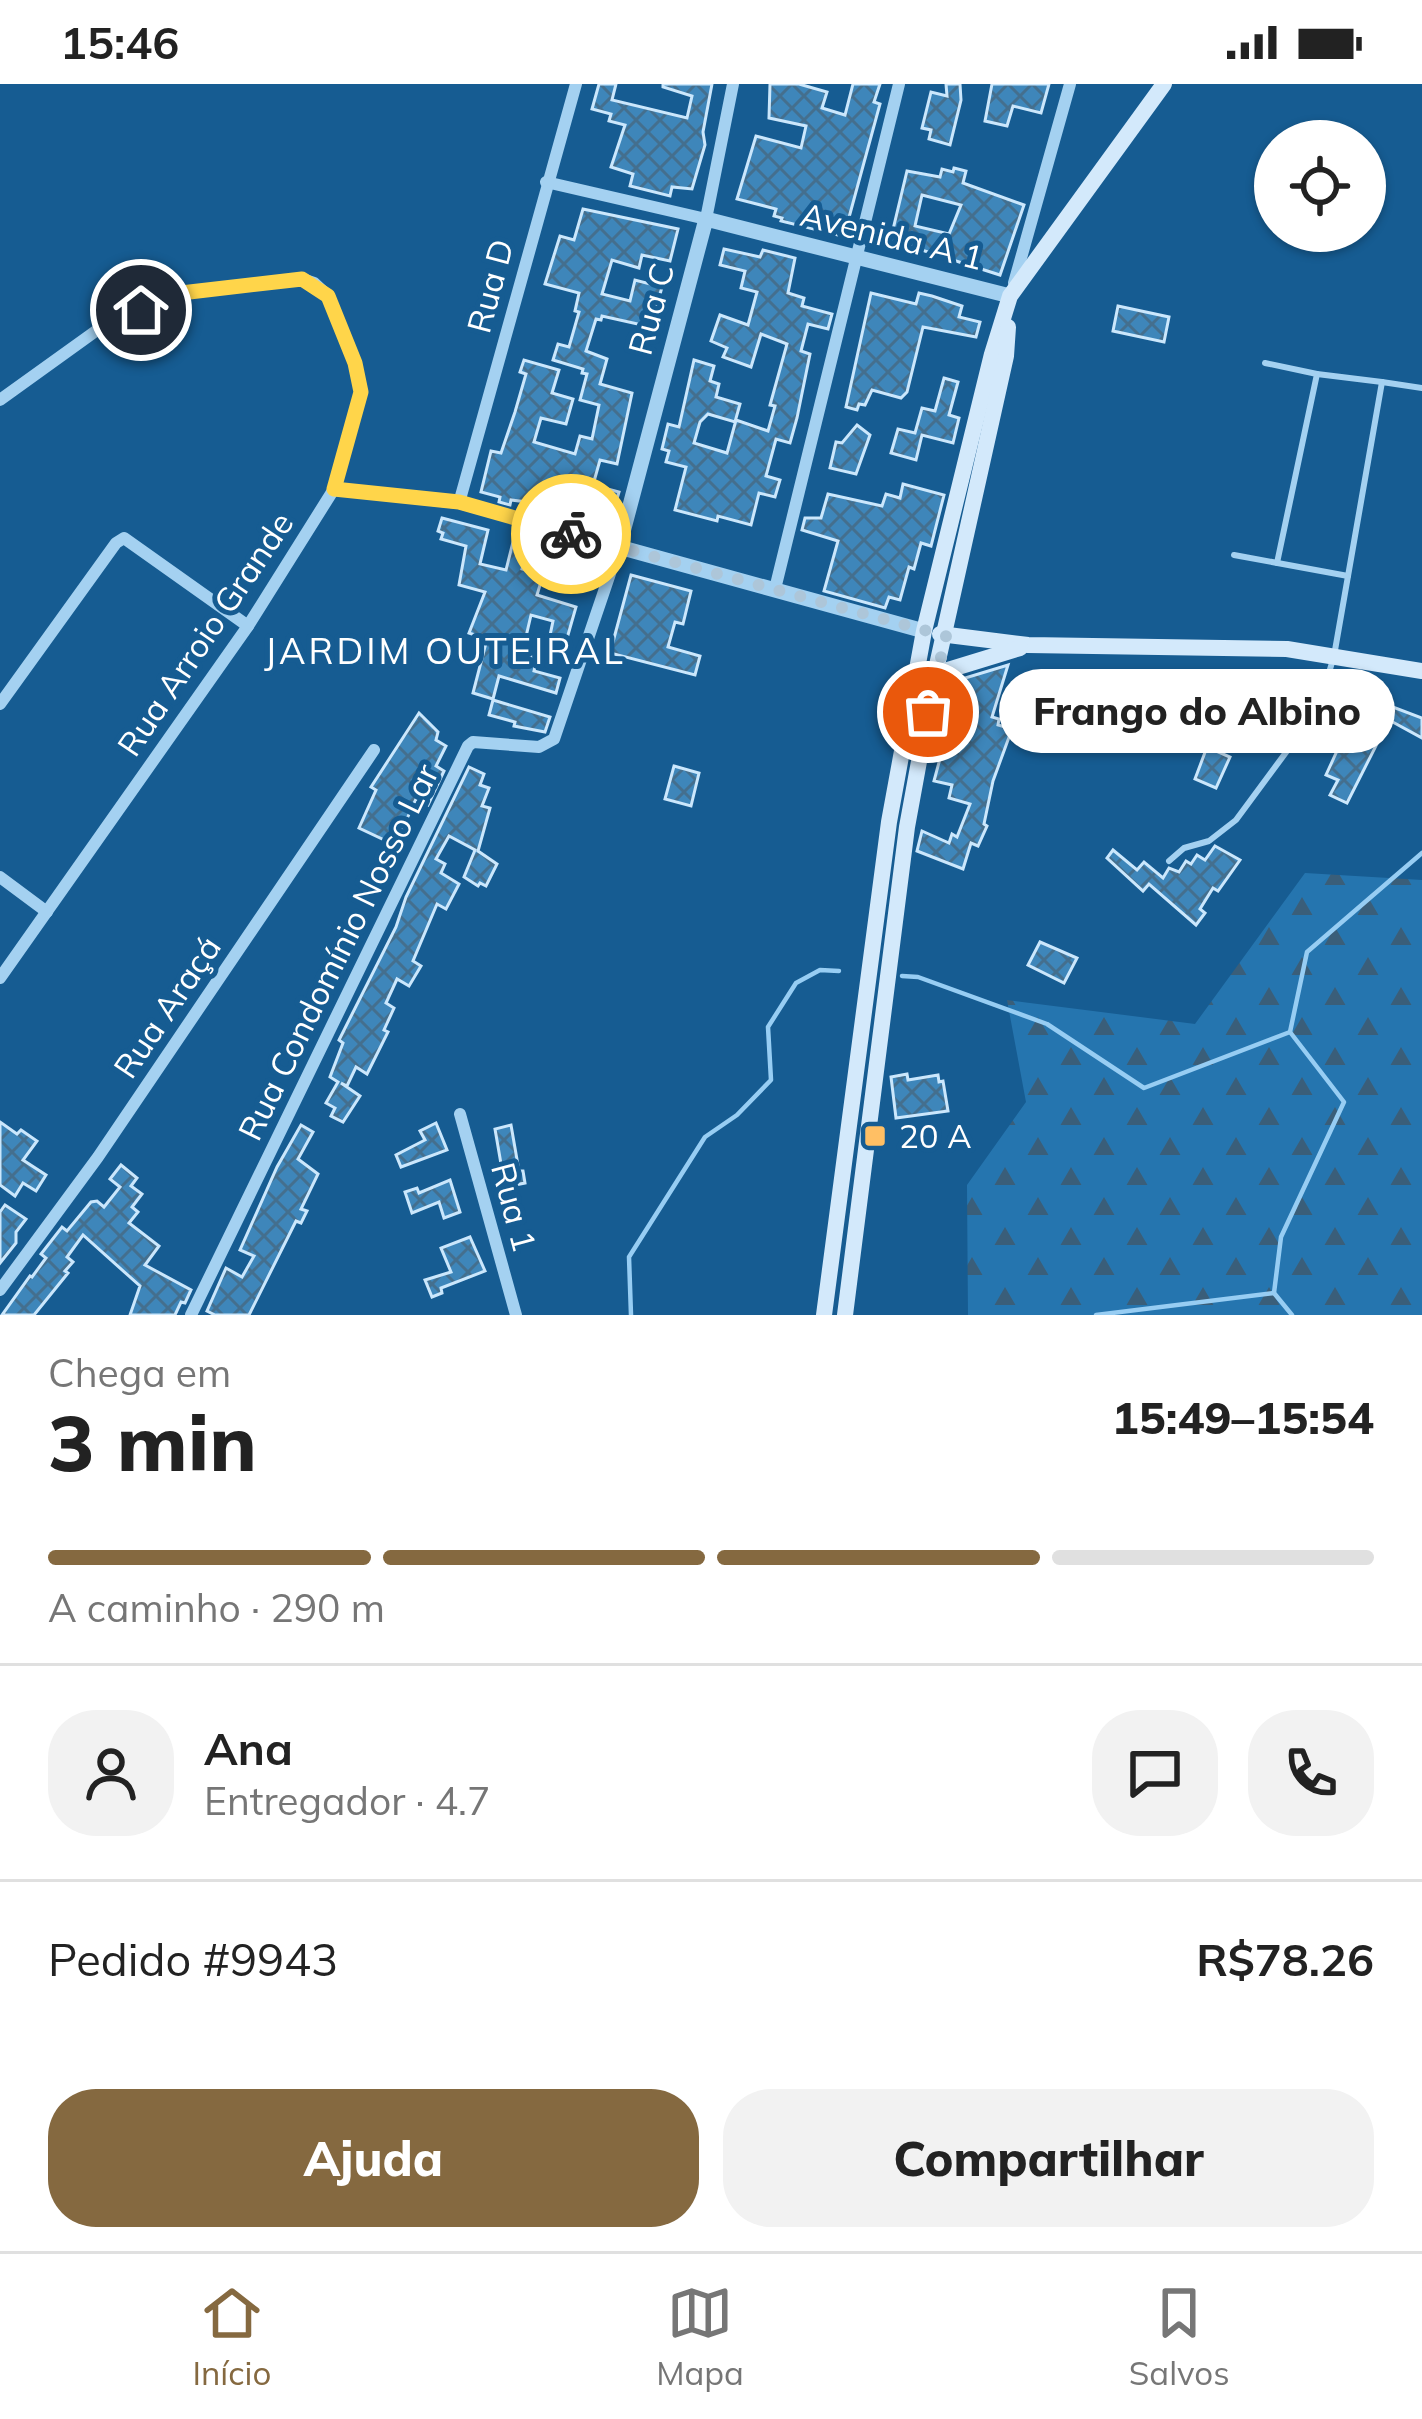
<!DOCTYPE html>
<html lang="pt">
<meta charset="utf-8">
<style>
:root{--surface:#fff;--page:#f2f2f2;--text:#222;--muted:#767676;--line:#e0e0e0;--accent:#856940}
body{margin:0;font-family:Mulish,sans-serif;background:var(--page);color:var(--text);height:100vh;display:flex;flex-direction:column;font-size:45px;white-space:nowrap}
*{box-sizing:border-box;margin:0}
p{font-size:39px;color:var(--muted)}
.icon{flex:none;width:66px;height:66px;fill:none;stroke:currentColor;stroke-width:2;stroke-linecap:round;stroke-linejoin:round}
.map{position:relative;height:1231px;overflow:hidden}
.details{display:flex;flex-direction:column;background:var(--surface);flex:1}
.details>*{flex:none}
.controls{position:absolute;left:1254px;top:36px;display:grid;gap:24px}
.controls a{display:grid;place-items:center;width:132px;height:132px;border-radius:50%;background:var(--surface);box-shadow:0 3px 9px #0004;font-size:60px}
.pin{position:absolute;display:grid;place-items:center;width:102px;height:102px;color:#fff;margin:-51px;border:6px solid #fff;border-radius:50%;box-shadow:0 3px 12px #0007}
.courier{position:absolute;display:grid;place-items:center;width:120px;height:120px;margin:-60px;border:9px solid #ffd54a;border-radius:50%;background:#fff;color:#222;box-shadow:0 3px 15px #0007}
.bubble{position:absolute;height:84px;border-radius:42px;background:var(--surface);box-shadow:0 3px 9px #0004;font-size:39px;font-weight:800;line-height:84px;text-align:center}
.summary em{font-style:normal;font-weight:800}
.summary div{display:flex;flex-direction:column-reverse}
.summary{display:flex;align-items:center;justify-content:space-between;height:204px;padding:0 48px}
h1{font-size:78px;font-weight:800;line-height:90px}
.bar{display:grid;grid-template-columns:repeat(4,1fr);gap:18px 12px;align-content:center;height:144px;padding:0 48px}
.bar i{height:15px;border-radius:9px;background:var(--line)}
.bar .active{background:var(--accent)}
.bar p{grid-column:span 4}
.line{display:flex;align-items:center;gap:30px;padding:0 48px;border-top:3px solid var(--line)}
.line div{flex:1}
.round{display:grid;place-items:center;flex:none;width:126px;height:126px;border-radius:48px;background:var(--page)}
.action{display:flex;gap:24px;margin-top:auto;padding:24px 48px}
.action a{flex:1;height:138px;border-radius:48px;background:var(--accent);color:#fff;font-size:48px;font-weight:800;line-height:138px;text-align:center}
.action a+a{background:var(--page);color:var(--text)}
.status{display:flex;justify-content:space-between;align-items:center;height:84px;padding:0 60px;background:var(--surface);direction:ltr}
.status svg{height:33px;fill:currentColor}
.menu{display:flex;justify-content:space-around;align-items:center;height:168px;border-top:3px solid var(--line);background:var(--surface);font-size:33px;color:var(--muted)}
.menu a{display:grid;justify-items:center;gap:6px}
.menu .active{color:var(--accent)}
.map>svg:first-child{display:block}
.forest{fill:url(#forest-firs)}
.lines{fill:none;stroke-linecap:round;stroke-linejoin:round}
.stream{stroke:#97cdf3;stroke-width:4.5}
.building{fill:url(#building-cross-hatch);stroke:#cbe7fc;stroke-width:3;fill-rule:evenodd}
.service{stroke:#a4d1f1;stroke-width:6}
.minor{stroke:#a4d1f1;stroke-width:12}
.tertiary{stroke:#a4d1f1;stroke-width:15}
.secondary{stroke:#d3e9fb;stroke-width:16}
.done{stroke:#adc6d9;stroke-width:12;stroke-dasharray:0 21.6}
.route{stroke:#ffd54a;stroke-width:15}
.poi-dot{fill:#ffbf64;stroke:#165c92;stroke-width:4.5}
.labels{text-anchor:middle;stroke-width:10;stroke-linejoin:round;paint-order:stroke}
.street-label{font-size:33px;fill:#fff;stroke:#165c92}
.poi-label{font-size:33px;fill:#fff;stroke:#165c92;text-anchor:start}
.neighbourhood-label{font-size:36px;letter-spacing:3px;fill:#fff;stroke:#165c92}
</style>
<div class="status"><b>15:46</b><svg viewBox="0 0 49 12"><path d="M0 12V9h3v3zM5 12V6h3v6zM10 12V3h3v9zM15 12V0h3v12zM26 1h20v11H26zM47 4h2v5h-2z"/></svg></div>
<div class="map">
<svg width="1422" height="1231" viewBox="0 0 1422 1231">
<defs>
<pattern id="forest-firs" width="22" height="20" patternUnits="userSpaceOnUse" patternTransform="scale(3)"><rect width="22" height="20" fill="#2575af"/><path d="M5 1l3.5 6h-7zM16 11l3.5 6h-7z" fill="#3a5e79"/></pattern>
<pattern id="building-cross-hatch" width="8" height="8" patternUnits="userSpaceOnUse" patternTransform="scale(3)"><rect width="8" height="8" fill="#3e86ba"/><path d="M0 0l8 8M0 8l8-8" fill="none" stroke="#446f8e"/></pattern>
</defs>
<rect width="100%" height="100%" fill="#165c92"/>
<!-- forest -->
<polygon class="forest" points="1305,789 1422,796 1422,1231 968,1231 967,1101 1026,1018 1007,916 1195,940"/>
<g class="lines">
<!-- stream -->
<g class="stream">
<polyline points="902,892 918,893 1047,940 1144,1004 1290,948"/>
<polyline points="631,1231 629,1173 705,1053 737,1031 771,996 768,943 796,899 820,886 839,887"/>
<polyline points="1096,1231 1274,1209"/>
<polyline points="1292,1231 1274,1209 1281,1153 1344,1018 1290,948 1307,868 1422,769"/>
</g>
</g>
<!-- building -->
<g class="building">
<polygon points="599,0 616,0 612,16 687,34 692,12 663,3 663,0 712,0 703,48 705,61 692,105 672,103 670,112 630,102 633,90 611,83 625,41 609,37 611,30 592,25"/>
<polygon points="770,0 799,0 827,8 822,24 845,31 853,0 880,0 874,18 880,20 848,137 854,139 850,154 781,137 782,134 774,132 776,125 737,115 756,52 801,64 806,42 769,34"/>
<polygon points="946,0 960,0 961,16 950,61 929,55 931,46 922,44 931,8 947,12"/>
<polygon points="992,0 1049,0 1041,29 1013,22 1007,42 985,37"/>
<path d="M 954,84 L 966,87 L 963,99 L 1024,121 L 1000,191 L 906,161 L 904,168 L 893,165 L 895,159 L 890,158 L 907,87 L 940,93 L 942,85 L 953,88 ZM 922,111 L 961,121 L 949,150 L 915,142 Z"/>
<polygon points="583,125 678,145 670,177 642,171 639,184 612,176 602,210 630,217 635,196 662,203 651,243 602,232 601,236 596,235 586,267 607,275 600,300 632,309 617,380 600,376 593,401 619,408 616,418 608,417 601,439 564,430 567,418 545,412 543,420 511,416 510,421 499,418 500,413 481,408 491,367 501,369 515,328 526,290 520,288 524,276 559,286 552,309 573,315 566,340 541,334 534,358 575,370 580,352 592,355 599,321 580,316 587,290 582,289 583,285 553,276 558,260 569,263 579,228 575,227 579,209 545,200 560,152 574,156"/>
<polygon points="724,165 760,173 763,166 795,174 788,209 804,214 802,222 832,230 828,245 808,240 801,267 810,270 797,334 790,359 776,355 766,392 780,396 775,413 759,409 751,441 718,432 717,437 675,426 686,383 666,378 669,367 662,365 668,340 679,343 694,276 714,282 710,297 719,300 716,313 740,320 735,338 708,330 700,338 694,359 727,369 736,336 768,347 775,322 770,321 787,260 761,250 751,283 723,273 727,264 711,257 720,231 748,241 757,208 741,204 745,187 720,181"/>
<polygon points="871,209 916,220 919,209 932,212 962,222 959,233 980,238 976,253 923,243 907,308 901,314 872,306 865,321 859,320 857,326 846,323"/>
<polygon points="1118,222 1169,233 1164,258 1113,247"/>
<polygon points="944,294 958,298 949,331 959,334 953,359 922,351 916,376 891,369 898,345 915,349 922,324 935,327"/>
<polygon points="857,341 870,351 856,390 830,384 836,358 842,359"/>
<polygon points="903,400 944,411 931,462 921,459 914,485 909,483 900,516 889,513 885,524 824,507 838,457 802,446 805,434 821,434 828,410 882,422 886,410 900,414"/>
<polygon points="442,434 488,446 480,480 506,486 515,450 531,451 522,485 543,491 537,511 576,523 564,565 548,561 553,537 531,531 522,570 537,574 534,587 560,594 556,609 499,592 493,615 473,609 487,555 469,549 485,508 459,501 466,462 441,455 443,449 438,447"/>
<polygon points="557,468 589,477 583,501 551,492"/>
<polygon points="631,491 691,507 683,540 675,538 668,563 700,572 695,591 610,569"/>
<polygon points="1008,581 992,633 999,635 998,641 1012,645 993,697 984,740 987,742 978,762 971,759 963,785 917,767 922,747 949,759 952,750 957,753 970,720 949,714 952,701 934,697 958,607 950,605 952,598"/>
<polygon points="1261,590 1309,613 1290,649 1270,640 1262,656 1247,650 1254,635 1244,630"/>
<polygon points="493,616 550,633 545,648 514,642 515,638 489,631"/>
<polygon points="1377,617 1422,634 1422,654 1389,636 1347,719 1330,711 1338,696 1326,691 1342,656 1360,665"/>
<polygon points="419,629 438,648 436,656 446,662 436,682 444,687 428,721 416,715 395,761 359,744 376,706 371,703"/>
<polygon points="1207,663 1230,673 1216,704 1195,695"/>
<polygon points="674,682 699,689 691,722 665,715"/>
<polygon points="469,683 484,690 480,701 489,704 482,722 490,724 478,767 497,780 486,802 480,799 478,802 464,793 475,766 449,752 436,775 445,780 441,789 459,800 446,825 437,820 413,877 421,882 409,902 397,895 386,919 394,924 384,946 388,948 367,990 356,983 347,1002 341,999 360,1012 343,1038 331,1032 335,1024 326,1019 338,998 330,993 343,959 339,956 396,843 406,813"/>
<polygon points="1215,762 1240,776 1218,807 1213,804 1200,825 1205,829 1196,841 1149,800 1143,807 1107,774 1113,766 1137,786 1144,778 1163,794 1169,784 1179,788 1186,777 1191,780 1197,771 1205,776"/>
<polygon points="1040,858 1077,874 1064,899 1028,881"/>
<polygon points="907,990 908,996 938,991 939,998 943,997 948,1027 896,1034 891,993"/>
<polygon points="0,1038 17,1050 21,1046 37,1057 23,1076 46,1091 36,1107 23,1099 15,1112 0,1101"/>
<polygon points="436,1039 447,1066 401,1083 396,1071 425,1056 420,1047"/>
<polygon points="301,1041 313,1048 298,1075 318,1090 301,1125 307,1127 301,1139 296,1137 249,1231 215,1231 207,1227 226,1184 242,1193 254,1172 240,1166 277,1083"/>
<polygon points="511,1041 519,1087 523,1087 525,1099 505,1103 495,1045"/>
<polygon points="121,1081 137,1094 131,1102 142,1110 132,1123 138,1128 129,1139 159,1162 145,1181 191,1206 185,1219 181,1218 175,1231 130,1231 140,1202 83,1151 67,1173 73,1178 65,1187 68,1189 34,1231 2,1231 30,1192 32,1193 46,1174 41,1170 62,1143 67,1147 91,1118 97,1117 104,1123 120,1103 110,1095"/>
<polygon points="450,1096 460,1128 444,1134 439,1118 412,1129 405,1108 417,1104 419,1109"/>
<polygon points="5,1121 26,1135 16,1148 16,1159 0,1179 0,1128"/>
<polygon points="470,1153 485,1187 441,1204 442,1209 432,1213 425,1196 451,1188 441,1164"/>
</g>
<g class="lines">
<!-- service -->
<g class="service">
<polyline points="1265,279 1317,290 1277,479"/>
<polyline points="1317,290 1382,298"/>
<polyline points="1234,471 1348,492"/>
<polyline points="1169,777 1184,764 1209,757 1236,736 1318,625 1334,572 1382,298 1422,304"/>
</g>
<!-- minor -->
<g class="minor">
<polyline points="546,98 706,135 733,0"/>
<polyline points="1014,199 1070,0"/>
<polyline points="0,316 100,244 181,209 302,195 314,199 328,212 355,279 361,307 334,405 248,542 0,894"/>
<polyline points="459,419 576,0"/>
<polyline points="775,505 899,0"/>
<polyline points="0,620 116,459 124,454 248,542"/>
<polyline points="0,793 47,828"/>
<polyline points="460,1030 516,1231"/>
<polyline points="0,1206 98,1073 374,666"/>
<polyline points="191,1231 468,662 473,658 539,663 554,655 619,463 459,419 334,405"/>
</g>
<!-- tertiary -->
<polyline class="tertiary" points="924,547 619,463 706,135 1010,212"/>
<!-- secondary -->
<g class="secondary">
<polyline points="940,550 1028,561 1287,565 1422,587"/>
<polyline points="935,590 1020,564"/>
<polyline points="824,1231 889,738 924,547 992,270 1010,212 1164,0"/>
<polyline points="845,1231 907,743 935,590 1006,272 1008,243"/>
</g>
</g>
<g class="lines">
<!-- done -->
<polyline class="done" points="571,450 946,552 928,628"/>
<!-- route -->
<polyline class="route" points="141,226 181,209 302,195 328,212 355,279 361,308 334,405 459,418 571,450"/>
</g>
<!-- markers -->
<rect class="poi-dot" x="863" y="1040" width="24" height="24" rx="6"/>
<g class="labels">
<!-- street labels -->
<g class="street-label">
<text transform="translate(892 152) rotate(14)" y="12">Avenida A 1</text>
<text transform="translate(490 202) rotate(-75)" y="12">Rua D</text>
<text transform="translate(651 225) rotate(-75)" y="12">Rua C</text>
<text transform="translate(205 550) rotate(-56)" y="12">Rua Arroio Grande</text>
<text transform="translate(338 868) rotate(-64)" y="12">Rua Condomínio Nosso Lar</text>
<text transform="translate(167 923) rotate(-56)" y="12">Rua Araçá</text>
<text transform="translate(514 1123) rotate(75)" y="12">Rua 1</text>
</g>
<!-- poi labels -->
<g class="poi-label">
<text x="899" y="1064">20 A</text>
</g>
<!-- neighbourhood labels -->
<g class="neighbourhood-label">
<text x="445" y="580">JARDIM OUTEIRAL</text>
</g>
</g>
</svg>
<div class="controls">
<a><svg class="icon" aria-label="locate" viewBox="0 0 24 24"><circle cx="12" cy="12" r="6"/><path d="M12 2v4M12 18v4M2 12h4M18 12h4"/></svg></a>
</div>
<div class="pin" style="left:928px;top:628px;background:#ea580c"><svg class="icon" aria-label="bag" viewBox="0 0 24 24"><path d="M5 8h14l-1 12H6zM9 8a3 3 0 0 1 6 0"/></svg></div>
<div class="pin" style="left:141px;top:226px;background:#1f2937"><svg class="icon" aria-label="home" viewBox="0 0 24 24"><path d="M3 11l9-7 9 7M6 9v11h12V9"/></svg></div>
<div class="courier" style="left:571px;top:450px"><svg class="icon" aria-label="bike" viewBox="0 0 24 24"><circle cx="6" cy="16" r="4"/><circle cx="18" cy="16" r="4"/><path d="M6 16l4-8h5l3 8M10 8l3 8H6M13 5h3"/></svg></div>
<div class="bubble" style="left:999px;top:585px;width:396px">Frango do Albino</div>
</div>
<section class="details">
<div class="summary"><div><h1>3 min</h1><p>Chega em</p></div><em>15:49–15:54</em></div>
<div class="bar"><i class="active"></i><i class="active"></i><i class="active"></i><i></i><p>A caminho · 290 m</p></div>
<div class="line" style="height:216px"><a class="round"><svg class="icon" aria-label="person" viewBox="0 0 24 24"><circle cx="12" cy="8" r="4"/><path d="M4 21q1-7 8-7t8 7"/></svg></a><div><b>Ana</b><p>Entregador · 4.7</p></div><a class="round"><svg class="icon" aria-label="chat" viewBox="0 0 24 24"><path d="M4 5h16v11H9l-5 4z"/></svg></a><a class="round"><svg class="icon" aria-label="phone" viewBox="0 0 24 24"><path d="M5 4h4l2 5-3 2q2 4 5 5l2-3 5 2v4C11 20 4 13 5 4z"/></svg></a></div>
<div class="line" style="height:156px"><div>Pedido #9943</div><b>R$78.26</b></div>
<div class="action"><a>Ajuda</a><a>Compartilhar</a></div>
</section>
<nav class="menu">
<a class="active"><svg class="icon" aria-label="home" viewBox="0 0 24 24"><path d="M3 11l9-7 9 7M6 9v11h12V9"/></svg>Início</a>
<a><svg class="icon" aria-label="map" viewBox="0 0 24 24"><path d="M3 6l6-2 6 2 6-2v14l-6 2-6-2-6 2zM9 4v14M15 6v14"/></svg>Mapa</a>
<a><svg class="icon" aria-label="saved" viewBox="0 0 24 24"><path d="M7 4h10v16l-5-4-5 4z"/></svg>Salvos</a>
</nav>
